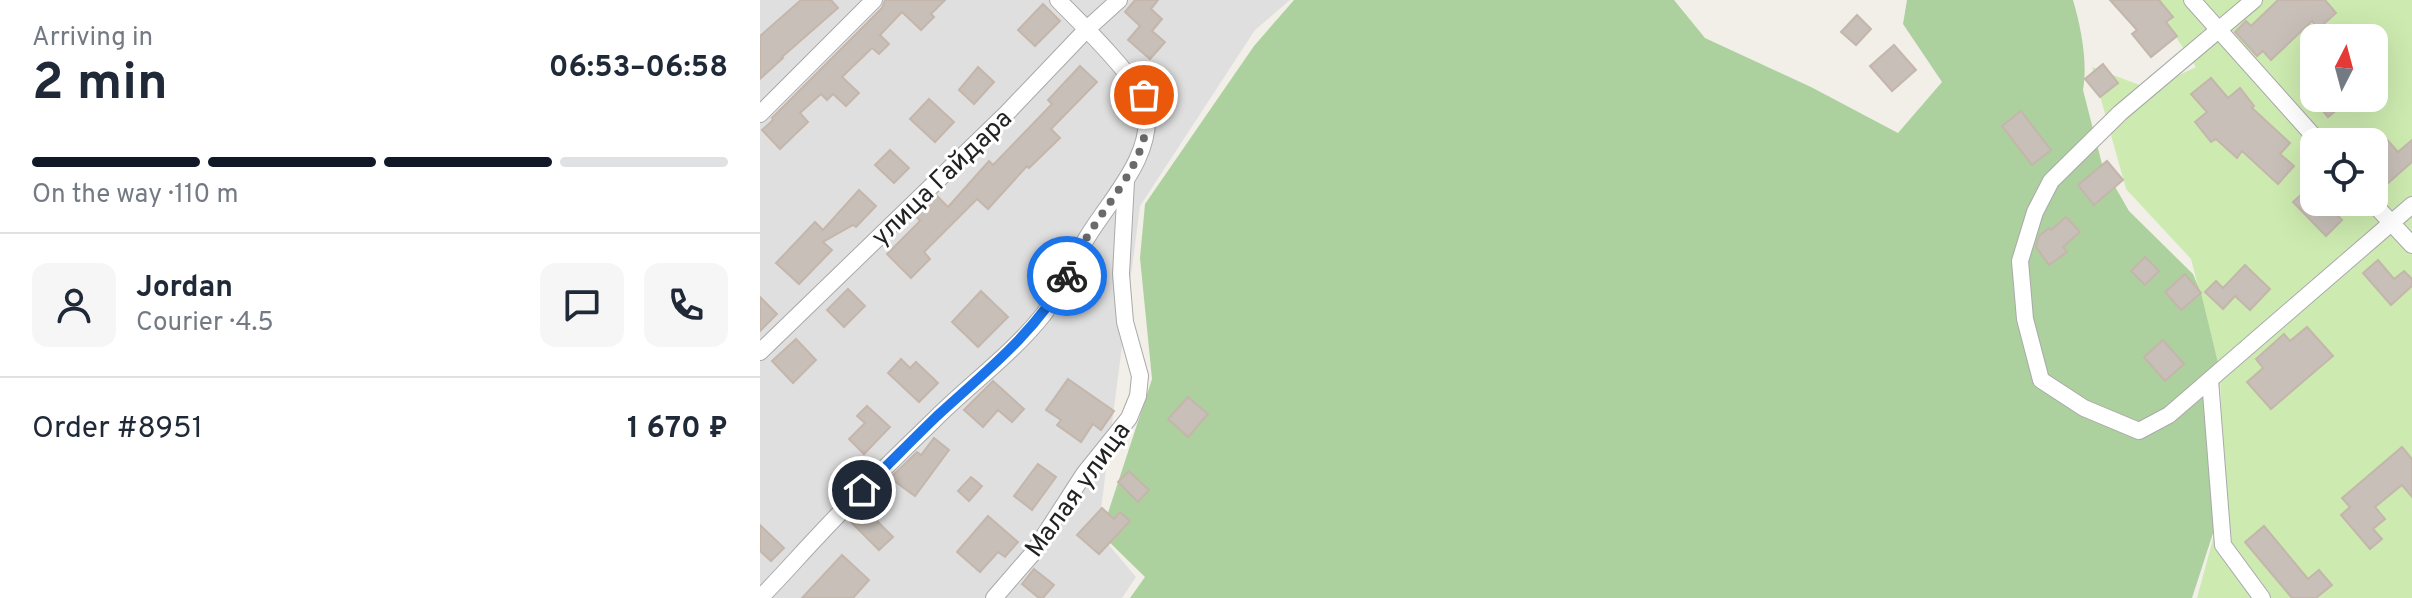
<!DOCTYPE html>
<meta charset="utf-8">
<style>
:root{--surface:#fff;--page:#f6f6f7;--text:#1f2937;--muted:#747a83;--line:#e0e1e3;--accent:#111827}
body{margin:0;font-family:Overpass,sans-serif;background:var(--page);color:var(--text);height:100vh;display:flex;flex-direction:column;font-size:30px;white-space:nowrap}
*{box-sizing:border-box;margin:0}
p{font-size:26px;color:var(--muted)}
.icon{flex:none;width:44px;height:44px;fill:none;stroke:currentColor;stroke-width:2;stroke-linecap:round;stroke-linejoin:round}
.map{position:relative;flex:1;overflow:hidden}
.panel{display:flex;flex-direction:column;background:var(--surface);width:760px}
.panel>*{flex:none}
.needle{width:52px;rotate:6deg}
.tools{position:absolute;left:1540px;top:24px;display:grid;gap:16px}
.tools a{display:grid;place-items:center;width:88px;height:88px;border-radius:16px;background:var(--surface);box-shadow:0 8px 32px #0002;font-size:40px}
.pin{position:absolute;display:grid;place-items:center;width:68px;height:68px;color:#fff;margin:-34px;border:4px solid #fff;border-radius:50%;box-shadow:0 2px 8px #0007}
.courier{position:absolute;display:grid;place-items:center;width:80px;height:80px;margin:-40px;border:6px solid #1a73e8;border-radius:50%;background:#fff;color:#222;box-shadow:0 2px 10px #0007}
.overview em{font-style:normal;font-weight:700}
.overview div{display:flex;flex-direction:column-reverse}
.overview{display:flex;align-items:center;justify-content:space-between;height:136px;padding:0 32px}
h1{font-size:52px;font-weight:700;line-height:60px}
.bar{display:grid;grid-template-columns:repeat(4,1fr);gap:12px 8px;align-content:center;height:96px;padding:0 32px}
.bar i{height:10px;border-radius:6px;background:var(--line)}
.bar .on{background:var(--accent)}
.bar p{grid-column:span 4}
.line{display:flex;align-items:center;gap:20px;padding:0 32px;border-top:2px solid var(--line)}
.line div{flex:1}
.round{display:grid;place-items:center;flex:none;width:84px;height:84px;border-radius:16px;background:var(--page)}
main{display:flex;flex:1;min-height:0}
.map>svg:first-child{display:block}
.residential{fill:#e0dfdf}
.grass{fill:#cdebb0;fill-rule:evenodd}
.forest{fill:#add19e}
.building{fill:#c7bfb8;stroke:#c4b6ab;stroke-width:2}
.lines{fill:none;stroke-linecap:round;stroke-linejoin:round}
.minor-casing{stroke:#a9a9a9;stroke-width:18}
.minor{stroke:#fff;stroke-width:16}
.done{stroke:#6b6a68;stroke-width:8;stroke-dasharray:0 14.4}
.route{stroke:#1a73e8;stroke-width:10}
.labels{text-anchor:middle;stroke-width:6;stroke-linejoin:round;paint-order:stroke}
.street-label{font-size:26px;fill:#222;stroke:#fff}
</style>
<main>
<section class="panel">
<div class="overview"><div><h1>2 min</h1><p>Arriving in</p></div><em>06:53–06:58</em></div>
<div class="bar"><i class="on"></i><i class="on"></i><i class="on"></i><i></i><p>On the way · 110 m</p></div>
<div class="line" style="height:144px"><a class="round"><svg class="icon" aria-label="person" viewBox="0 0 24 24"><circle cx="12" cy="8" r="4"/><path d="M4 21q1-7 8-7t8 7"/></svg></a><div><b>Jordan</b><p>Courier · 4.5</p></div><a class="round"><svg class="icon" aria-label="chat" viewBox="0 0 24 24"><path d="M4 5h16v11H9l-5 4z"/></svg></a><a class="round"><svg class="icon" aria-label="phone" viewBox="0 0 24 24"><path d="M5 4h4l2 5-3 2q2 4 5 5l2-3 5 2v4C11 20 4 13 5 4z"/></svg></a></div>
<div class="line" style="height:104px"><div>Order #8951</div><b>1 670 ₽</b></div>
</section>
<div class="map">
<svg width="1652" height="598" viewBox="0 0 1652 598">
<rect width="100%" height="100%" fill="#f2efe9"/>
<!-- residential -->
<polygon class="residential" points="0,0 530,0 495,30 380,206 338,532 376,577 362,598 0,598"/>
<!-- grass -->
<path class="grass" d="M 1391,0 L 1652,0 L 1652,598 L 1437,598 L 1463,502 L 1460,371 L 1431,259 L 1366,189 L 1332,67 L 1390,89 L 1436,67 ZM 1554,38 L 1614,38 L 1614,98 L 1554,98 ZM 1554,142 L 1614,142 L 1614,202 L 1554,202 Z"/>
<!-- forest -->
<path class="forest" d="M 534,0 L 914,0 L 945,38 L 1051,87 L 1138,133 L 1182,82 L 1143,24 L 1147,0 L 1313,0 C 1321,27 1328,62 1323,90 L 1342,164 L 1369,211 L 1433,274 L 1441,293 L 1460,371 L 1456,524 L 1432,598 L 370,598 L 385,577 L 341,534 L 392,379 L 380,258 L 385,204 L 494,46 Z"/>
<!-- building -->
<g class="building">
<polygon points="41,0 71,0 78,8 22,57 23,58 0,79 0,36"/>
<polygon points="125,0 185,0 171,14 174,17 161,30 142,12 120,35 129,44 119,54 112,48 82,77 99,93 86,106 73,94 67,100 61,94 40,113 48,122 20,149 2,130 13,120 12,118 122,8"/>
<polygon points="375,0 398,0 391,9 402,19 392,31 405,42 390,59 368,40 380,26 365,12"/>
<polygon points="1350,0 1399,0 1413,17 1406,22 1417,36 1391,57 1372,34 1377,30"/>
<polygon points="1518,0 1565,0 1576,13 1558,29 1552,21 1511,60 1503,51 1497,56 1475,32 1486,21 1491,26"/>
<polygon points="283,4 300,21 275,46 258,30"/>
<polygon points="1097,15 1111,29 1096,45 1081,32"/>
<polygon points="1134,45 1156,70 1132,91 1110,66"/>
<polygon points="1343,64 1358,83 1340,97 1325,79"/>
<polygon points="320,66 337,82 291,129 300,138 269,168 267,166 228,209 217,199 164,252 170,259 151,278 127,254 160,221 156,216 177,196 188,207 229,161 233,165 292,104 288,100"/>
<polygon points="218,67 234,82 214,104 199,90"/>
<polygon points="1451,78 1468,98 1480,88 1494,106 1492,108 1530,143 1520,154 1534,166 1518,184 1482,151 1477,158 1456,139 1451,142 1435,122 1447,112 1431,94"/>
<polygon points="1552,98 1591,98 1568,117"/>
<polygon points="169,99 194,122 175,142 150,119"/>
<polygon points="1261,111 1291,150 1272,165 1242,126"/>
<polygon points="1622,134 1638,152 1652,140 1652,162 1627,184 1614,168 1614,140"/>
<polygon points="130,150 149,168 134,183 115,165"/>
<polygon points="1347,161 1363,180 1334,205 1318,185"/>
<polygon points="1554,183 1554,202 1565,202 1582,220 1566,236 1533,202"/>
<polygon points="99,190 116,206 96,227 93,225 63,242 72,250 39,284 16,263 55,222 63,230"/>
<polygon points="1306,217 1320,232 1303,247 1307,252 1289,265 1276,247 1279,236 1289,228 1291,230"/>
<polygon points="1385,257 1399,271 1385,285 1371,271"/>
<polygon points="1618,260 1634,279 1644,271 1652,279 1652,286 1631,305 1603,273"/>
<polygon points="1485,265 1510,289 1490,310 1475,296 1463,309 1445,292 1456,281 1463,288"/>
<polygon points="1425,274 1441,293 1421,310 1405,292"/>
<polygon points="88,289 105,306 84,327 67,310"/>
<polygon points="221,291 248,317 218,347 192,322"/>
<polygon points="0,297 17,314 0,331"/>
<polygon points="1547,327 1573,356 1511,409 1487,382 1503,368 1496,359 1524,334 1530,341"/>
<polygon points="36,339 56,360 33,383 12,361"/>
<polygon points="1403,340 1424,364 1405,381 1384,357"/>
<polygon points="141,359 150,368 156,362 178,383 159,402 128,373"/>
<polygon points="308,379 354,411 341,430 333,424 321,442 297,425 301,420 286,410"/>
<polygon points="233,381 264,409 252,422 238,410 223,427 204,410"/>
<polygon points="428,397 448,414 428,437 408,419"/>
<polygon points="107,406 130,427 104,454 89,439 105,423 97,416"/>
<polygon points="174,438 189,450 155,496 130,478 157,452 161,455"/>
<polygon points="1642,447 1652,459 1652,497 1642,485 1615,507 1625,519 1613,529 1622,539 1610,549 1581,515 1590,507 1582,498"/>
<polygon points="278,464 296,477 272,510 254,496"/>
<polygon points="369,471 389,490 378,502 358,482"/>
<polygon points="211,477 222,486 209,501 198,491"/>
<polygon points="114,494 127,507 115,519 133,537 119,550 89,520"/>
<polygon points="342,508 354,519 360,512 370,521 339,554 317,535"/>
<polygon points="228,516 258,542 245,557 238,552 220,572 197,552"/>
<polygon points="0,525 24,548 11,561 0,551"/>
<polygon points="1504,526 1548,579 1559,570 1572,585 1556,598 1532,598 1485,542"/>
<polygon points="82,555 109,580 93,598 42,598"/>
<polygon points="274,569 294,585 283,598 279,598 262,584"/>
</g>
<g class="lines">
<defs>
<g id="minor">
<polyline points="1432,0 1559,142"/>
<polyline points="1494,0 1360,113 1291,181 1275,212 1260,261 1265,319 1281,380 1324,408 1379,431 1409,415 1652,205"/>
<polyline points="0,114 114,0"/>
<polyline points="1612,202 1652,245"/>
<polyline points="0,352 246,114 327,29 359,0"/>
<polyline points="1450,380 1463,545 1502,598"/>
<path d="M 0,598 C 20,578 39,556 58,536 C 95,496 135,458 174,420 C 210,384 252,354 283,315 C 301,292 310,265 325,241 C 348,201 395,157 386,106 C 383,84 317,19 298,0"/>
<polyline points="234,598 273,553 324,474 369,418 378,396 380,376 365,322 361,274 366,181"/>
</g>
</defs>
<!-- minor casing -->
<use href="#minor" class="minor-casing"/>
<!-- minor -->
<use href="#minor" class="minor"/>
</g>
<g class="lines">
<!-- done -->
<path class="done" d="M 307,276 C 316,259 323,242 334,226 C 360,186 397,146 384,95"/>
<!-- route -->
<path class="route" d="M 102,490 C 128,465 152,440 177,416 C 225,372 275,333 307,276"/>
</g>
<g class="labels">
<!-- street labels -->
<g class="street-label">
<text transform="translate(181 177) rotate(-44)" y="9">улица Гайдара</text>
<text transform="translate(317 489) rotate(-54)" y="9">Малая улица</text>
</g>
</g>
</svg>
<div class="tools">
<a><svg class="needle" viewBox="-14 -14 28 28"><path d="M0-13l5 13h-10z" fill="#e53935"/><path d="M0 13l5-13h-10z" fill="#747a83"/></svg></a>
<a><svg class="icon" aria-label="locate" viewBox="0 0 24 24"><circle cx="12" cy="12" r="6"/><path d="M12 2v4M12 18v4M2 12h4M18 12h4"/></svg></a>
</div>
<div class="pin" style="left:384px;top:95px;background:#ea580c"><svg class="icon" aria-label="bag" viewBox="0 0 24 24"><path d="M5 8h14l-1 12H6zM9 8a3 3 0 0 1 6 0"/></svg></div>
<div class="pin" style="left:102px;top:490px;background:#1f2937"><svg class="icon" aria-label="home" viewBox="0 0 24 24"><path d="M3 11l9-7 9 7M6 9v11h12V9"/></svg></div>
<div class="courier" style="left:307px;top:276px"><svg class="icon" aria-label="bike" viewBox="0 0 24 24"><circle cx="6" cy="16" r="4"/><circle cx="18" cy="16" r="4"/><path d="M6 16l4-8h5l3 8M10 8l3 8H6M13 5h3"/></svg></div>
</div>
</main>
